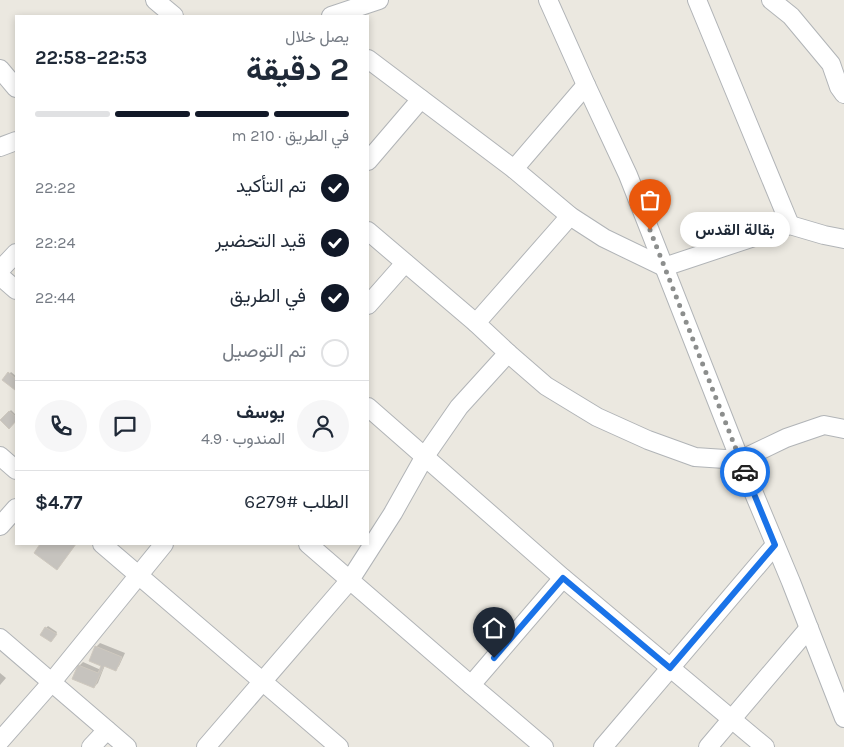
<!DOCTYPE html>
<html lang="ar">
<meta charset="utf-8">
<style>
:root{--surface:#fff;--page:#f6f6f7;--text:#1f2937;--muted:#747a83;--line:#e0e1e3;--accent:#111827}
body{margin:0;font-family:Karla,Vazirmatn,sans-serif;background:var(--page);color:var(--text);direction:rtl;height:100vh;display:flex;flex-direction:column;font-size:19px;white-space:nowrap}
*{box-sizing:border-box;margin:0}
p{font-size:16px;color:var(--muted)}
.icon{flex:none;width:28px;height:28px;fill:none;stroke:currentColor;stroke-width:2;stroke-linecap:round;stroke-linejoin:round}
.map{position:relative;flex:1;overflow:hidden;direction:ltr}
.drawer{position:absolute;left:15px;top:15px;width:354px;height:530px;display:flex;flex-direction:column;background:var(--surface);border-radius:0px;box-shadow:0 2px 8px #0003;direction:rtl}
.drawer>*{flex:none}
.pin{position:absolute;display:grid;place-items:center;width:42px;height:42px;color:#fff;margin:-51px -21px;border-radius:50% 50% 50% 0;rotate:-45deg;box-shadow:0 0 5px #0007}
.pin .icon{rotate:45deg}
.courier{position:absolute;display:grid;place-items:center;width:50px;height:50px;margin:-25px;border:4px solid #1a73e8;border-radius:50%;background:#fff;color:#222;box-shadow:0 1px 6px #0007}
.bubble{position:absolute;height:35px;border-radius:18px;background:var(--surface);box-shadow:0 2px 8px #0003;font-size:16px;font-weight:700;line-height:35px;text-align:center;direction:rtl}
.overview em{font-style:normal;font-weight:700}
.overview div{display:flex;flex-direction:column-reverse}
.overview{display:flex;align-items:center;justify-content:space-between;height:85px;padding:0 20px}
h1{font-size:32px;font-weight:700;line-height:38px}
.bar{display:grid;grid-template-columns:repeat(4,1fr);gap:8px 5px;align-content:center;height:60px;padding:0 20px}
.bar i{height:6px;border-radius:4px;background:var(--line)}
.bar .selected{background:var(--accent)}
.bar p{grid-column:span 4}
.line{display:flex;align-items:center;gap:12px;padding:0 20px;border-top:1px solid var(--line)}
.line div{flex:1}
.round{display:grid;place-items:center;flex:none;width:52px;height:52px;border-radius:26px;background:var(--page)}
ol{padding:0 20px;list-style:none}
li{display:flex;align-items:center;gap:15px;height:55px}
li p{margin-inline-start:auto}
li .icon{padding:5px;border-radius:50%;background:var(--accent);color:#fff;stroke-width:4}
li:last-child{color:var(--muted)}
li i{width:28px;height:28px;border:2px solid var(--line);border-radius:50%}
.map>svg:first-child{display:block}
.shadow{fill:#0003}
.building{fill:#c6c3be;stroke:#cfc9bf}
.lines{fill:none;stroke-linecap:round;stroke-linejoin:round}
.minor-casing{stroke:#b1b4b7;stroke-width:20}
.minor{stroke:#fff;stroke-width:18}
.done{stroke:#8c8e8d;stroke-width:5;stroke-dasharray:0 9}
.route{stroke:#1a73e8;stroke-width:6}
</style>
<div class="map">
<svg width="844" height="747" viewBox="0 0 844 747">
<rect width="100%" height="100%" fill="#ebe8e0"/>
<!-- shadow -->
<g class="shadow">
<polygon points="11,372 16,376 16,386 15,388 4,380"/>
<polygon points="11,410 16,415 16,419 9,427 2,420"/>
<polygon points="48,626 57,632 53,639 46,628"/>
<polygon points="100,643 125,653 119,666 116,669 105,665 98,683 94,687 79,666 83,662 101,670 103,665 96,647"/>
<polygon points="0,673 6,678 0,685"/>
</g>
<!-- building -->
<g class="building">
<polygon points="8,372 16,379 16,388 15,390 2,380"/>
<polygon points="9,411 16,417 16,421 9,429 0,420"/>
<polygon points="40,544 76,544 57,570 34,553"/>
<polygon points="45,627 57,634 51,642 40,635"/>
<polygon points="95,646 122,657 116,671 104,666 94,688 72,679 78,665 98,673 101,666 89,661"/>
</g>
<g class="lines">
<defs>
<g id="minor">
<polyline points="155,0 174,16"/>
<polyline points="548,0 586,85 628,175 740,460 791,582 844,718"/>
<polyline points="697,0 790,225"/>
<polyline points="771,0 791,16 831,64 839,87 844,94"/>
<polyline points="331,16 379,0"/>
<polyline points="368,59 514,169 570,216 604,238 664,267 790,225 824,235 844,239"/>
<polyline points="0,69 16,88"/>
<polyline points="0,147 16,141"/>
<polyline points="368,161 421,99"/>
<polyline points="514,169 586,85"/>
<polyline points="368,231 476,323 508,353 546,386 597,417 648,440 695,457 740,460 786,438 824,425 844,429"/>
<polyline points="0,270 16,253"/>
<polyline points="0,276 16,290"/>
<polyline points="368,305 405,263"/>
<polyline points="476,323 570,216"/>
<polyline points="368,407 563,578 765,747"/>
<polyline points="0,456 16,470"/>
<polyline points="0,526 16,508"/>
<polyline points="102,544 339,747"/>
<polyline points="308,544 471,685 544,747"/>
<polyline points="0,638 127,747"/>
<polyline points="471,685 563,578"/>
<polyline points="0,741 51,683 164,544"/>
<polyline points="91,747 107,730"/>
<polyline points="206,747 350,580 393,513 425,456 459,407 508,353"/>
<polyline points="603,747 775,545"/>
<polyline points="708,747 809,628"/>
</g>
</defs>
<!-- minor casing -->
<use href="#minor" class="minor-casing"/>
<!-- minor -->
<use href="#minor" class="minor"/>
</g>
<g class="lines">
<!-- done -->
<polyline class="done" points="650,230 745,472"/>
<!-- route -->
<polyline class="route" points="494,658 563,578 670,668 775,545 745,472"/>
</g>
</svg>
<div class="pin" style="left:650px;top:230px;background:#ea580c"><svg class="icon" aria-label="bag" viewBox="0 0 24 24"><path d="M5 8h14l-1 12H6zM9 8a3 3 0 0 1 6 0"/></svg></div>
<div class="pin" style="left:494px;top:658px;background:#1f2937"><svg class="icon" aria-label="home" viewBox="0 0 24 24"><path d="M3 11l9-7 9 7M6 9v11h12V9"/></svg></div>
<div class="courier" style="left:745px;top:472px"><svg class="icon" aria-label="car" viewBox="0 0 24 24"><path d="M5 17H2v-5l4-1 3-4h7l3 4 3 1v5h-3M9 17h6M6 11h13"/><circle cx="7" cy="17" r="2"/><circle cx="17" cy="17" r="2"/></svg></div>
<div class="bubble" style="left:680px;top:212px;width:110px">بقالة القدس</div>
<section class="drawer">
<div class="overview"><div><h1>2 دقيقة</h1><p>يصل خلال</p></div><em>22:53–22:58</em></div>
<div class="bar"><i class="selected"></i><i class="selected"></i><i class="selected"></i><i></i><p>في الطريق · 210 m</p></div>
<ol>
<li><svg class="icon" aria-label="check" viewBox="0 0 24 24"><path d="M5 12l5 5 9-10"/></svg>تم التأكيد<p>22:22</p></li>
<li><svg class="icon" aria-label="check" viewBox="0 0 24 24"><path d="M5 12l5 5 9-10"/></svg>قيد التحضير<p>22:24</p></li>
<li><svg class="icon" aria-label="check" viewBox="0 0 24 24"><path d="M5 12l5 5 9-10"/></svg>في الطريق<p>22:44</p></li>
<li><i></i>تم التوصيل</li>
</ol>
<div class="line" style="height:90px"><a class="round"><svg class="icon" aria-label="person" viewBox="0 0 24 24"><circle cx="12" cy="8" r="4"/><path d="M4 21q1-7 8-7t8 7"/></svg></a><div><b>يوسف</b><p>المندوب · 4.9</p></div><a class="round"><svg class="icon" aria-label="chat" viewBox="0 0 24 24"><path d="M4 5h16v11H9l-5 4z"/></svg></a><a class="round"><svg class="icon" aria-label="phone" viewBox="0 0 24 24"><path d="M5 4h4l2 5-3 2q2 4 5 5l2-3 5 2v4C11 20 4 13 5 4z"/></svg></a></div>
<div class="line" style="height:65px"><div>الطلب #6279</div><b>$4.77</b></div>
</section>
</div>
